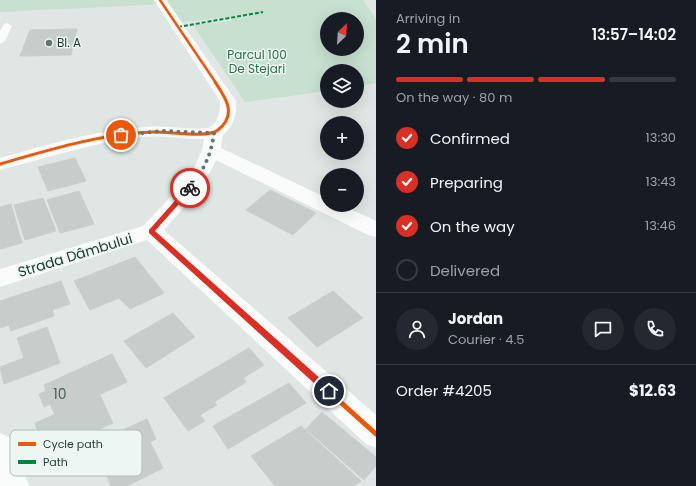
<!DOCTYPE html>
<meta charset="utf-8">
<style>
:root{--surface:#171b24;--page:#242831;--text:#f1f3f6;--muted:#9ea1a6;--line:#363941;--accent:#d93025}
body{margin:0;font-family:Poppins,sans-serif;background:var(--page);color:var(--text);height:100vh;display:flex;flex-direction:column;font-size:15px;white-space:nowrap}
*{box-sizing:border-box;margin:0}
p{font-size:13px;color:var(--muted)}
.icon{flex:none;width:22px;height:22px;fill:none;stroke:currentColor;stroke-width:2;stroke-linecap:round;stroke-linejoin:round}
.map{position:relative;flex:1;overflow:hidden}
.side{display:flex;flex-direction:column;background:var(--surface);width:320px}
.side>*{flex:none}
.needle{width:26px;rotate:25deg}
.tools{position:absolute;left:320px;top:12px;display:grid;gap:8px}
.tools a{display:grid;place-items:center;width:44px;height:44px;border-radius:50%;background:var(--surface);box-shadow:0 4px 16px #0002;font-size:20px}
.pin{position:absolute;display:grid;place-items:center;width:34px;height:34px;color:#fff;margin:-17px;border:2px solid #fff;border-radius:50%;box-shadow:0 1px 4px #0007}
.courier{position:absolute;display:grid;place-items:center;width:40px;height:40px;margin:-20px;border:3px solid #d93025;border-radius:50%;background:#fff;color:#222;box-shadow:0 1px 5px #0007}
.overview em{font-style:normal;font-weight:600}
.overview div{display:flex;flex-direction:column-reverse}
.overview{display:flex;align-items:center;justify-content:space-between;height:68px;padding:0 20px}
h1{font-size:26px;font-weight:600;line-height:30px}
.bar{display:grid;grid-template-columns:repeat(4,1fr);gap:6px 4px;align-content:center;height:48px;padding:0 20px}
.bar i{height:5px;border-radius:3px;background:var(--line)}
.bar .selected{background:var(--accent)}
.bar p{grid-column:span 4}
.line{display:flex;align-items:center;gap:10px;padding:0 20px;border-top:1px solid var(--line)}
.line div{flex:1}
.round{display:grid;place-items:center;flex:none;width:42px;height:42px;border-radius:21px;background:var(--page)}
ol{padding:0 20px;list-style:none}
li{display:flex;align-items:center;gap:12px;height:44px}
li p{margin-inline-start:auto}
li .icon{padding:4px;border-radius:50%;background:var(--accent);color:#fff;stroke-width:4}
li:last-child{color:var(--muted)}
li i{width:22px;height:22px;border:2px solid var(--line);border-radius:50%}
main{display:flex;flex:1;min-height:0}
.map>svg:first-child{display:block}
.green{fill:#c7e0d0;fill-rule:evenodd}
.building{fill:#c7cdcb;stroke:#c8cfcc}
.lines{fill:none;stroke-linecap:round;stroke-linejoin:round}
.service{fill:#fafbfb;fill-rule:evenodd}
.minor{fill:#fafbfb;fill-rule:evenodd}
.quiet{stroke:#00873e;stroke-width:2;stroke-dasharray:4 2;stroke-linecap:butt}
.cycleway-far3-casing{stroke:#edf6f2;stroke-width:4}
.cycleway-far2-casing{stroke:#edf6f2;stroke-width:5}
.cycleway-far1-casing{stroke:#edf6f2;stroke-width:6}
.cycleway-casing{stroke:#edf6f2;stroke-width:8}
.cycleway-far3{stroke:#e8590c;stroke-width:2.5}
.cycleway-far2{stroke:#e8590c;stroke-width:3}
.cycleway-far1{stroke:#e8590c;stroke-width:4}
.cycleway{stroke:#e8590c;stroke-width:5}
.route{fill:#d93025}
.done{stroke:#627671;stroke-width:4;stroke-dasharray:0 7.2}
.poi-dot{fill:#627671;stroke:#edf6f2;stroke-width:1.5}
.labels{text-anchor:middle;stroke-width:3;stroke-linejoin:round;paint-order:stroke}
.far-poi-label{font-size:12px;fill:#1e3933;stroke:#edf6f2;text-anchor:start}
.far-park-label{font-size:12px;fill:#277146;stroke:#edf6f2}
.street-label{font-size:14px;fill:#1e3933;stroke:#edf6f2}
.near-number-label{font-size:14px;fill:#495f5a}
.key{fill:#edf6f2;stroke:#afbdb9;stroke-width:1}
.key-label{font-size:11px;fill:#1e3933}
</style>
<main>
<div class="map">
<svg width="376" height="486" viewBox="0 0 376 486">
<rect width="100%" height="100%" fill="#dfe6e3"/>
<!-- green -->
<g class="green">
<polygon points="0,0 162,0 165,4 0,12"/>
<path d="M 167,0 L 363,0 L 376,19 L 376,83 L 357,86 L 357,71 L 327,71 L 327,91 L 245,102 L 193,25 L 232,21 L 230,17 L 182,22 ZM 327,19 L 357,19 L 357,49 L 327,49 Z"/>
</g>
<!-- building -->
<g class="building">
<polygon points="77,29 71,55 20,56 30,30"/>
<polygon points="75,158 86,181 48,191 38,167"/>
<polygon points="270,190 316,213 293,235 246,210"/>
<polygon points="79,191 94,224 60,233 47,200"/>
<polygon points="43,198 56,231 25,240 14,205"/>
<polygon points="11,204 22,243 0,249 0,207"/>
<polygon points="135,257 164,293 130,309 119,298 90,310 74,281"/>
<polygon points="61,281 70,304 52,310 54,316 11,331 9,325 0,328 0,301"/>
<polygon points="333,291 363,318 317,347 288,318"/>
<polygon points="173,313 195,337 146,368 124,341"/>
<polygon points="47,327 60,363 4,384 0,367 24,358 17,338"/>
<polygon points="249,348 264,365 243,378 246,382 214,402 217,405 200,415 205,421 188,431 164,398"/>
<polygon points="112,354 127,382 55,415 50,404 44,407 39,394 46,391 44,385"/>
<polygon points="289,383 306,403 228,449 213,426"/>
<polygon points="100,395 113,423 45,453 35,423"/>
<polygon points="322,412 376,457 376,466 364,480 306,429"/>
<polygon points="147,419 156,439 150,442 163,468 127,486 111,486 101,461 81,470 74,452"/>
<polygon points="301,426 361,481 354,486 275,486 251,456"/>
</g>
<g class="lines">
<!-- service -->
<polygon class="service" points="7,23 12,26 5,41 0,44 0,31 4,24"/>
<!-- minor -->
<g class="minor">
<path d="M 154,0 L 166,0 L 236,101 C 237,115 234,126 223,135 L 221,148 L 327,198 L 327,205 L 342,205 L 376,221 L 376,237 L 368,235 L 216,160 C 205,187 183,208 164,230 L 376,415 L 376,448 L 366,444 L 147,240 L 0,287 L 0,269 L 143,226 L 179,188 L 193,170 L 202,150 L 204,139 C 184,139 164,135 143,137 C 94,142 48,158 0,170 L 0,158 C 47,145 95,130 145,127 C 166,125 188,130 209,128 C 219,121 220,112 220,101 Z"/>
<polygon points="0,433 11,438 29,486 0,486"/>
</g>
<!-- quiet -->
<polyline class="quiet" points="178,27 263,12"/>
<defs>
<polyline id="cycleway-far3" points="160,0 216,83"/>
<path id="cycleway-far2" d="M 0,164 C 49,150 100,134 152,132 C 168,131 207,139 218,130 C 238,114 225,97 215,82"/>
<polyline id="cycleway-far1" points="151,231 248,319"/>
<polyline id="cycleway" points="247,318 376,434"/>
</defs>
<!-- cycleway-far3 casing -->
<use href="#cycleway-far3" class="cycleway-far3-casing"/>
<!-- cycleway-far2 casing -->
<use href="#cycleway-far2" class="cycleway-far2-casing"/>
<!-- cycleway-far1 casing -->
<use href="#cycleway-far1" class="cycleway-far1-casing"/>
<!-- cycleway casing -->
<use href="#cycleway" class="cycleway-casing"/>
<!-- cycleway-far3 -->
<use href="#cycleway-far3" class="cycleway-far3"/>
<!-- cycleway-far2 -->
<use href="#cycleway-far2" class="cycleway-far2"/>
<!-- cycleway-far1 -->
<use href="#cycleway-far1" class="cycleway-far1"/>
<!-- cycleway -->
<use href="#cycleway" class="cycleway"/>
</g>
<!-- route -->
<polygon class="route" points="188,186 193,188 155,231 332,389 333,391 332,394 326,394 149,233 149,230"/>
<g class="lines">
<!-- done -->
<path class="done" d="M 121,135 L 162,131 L 214,133 C 211,156 204,169 190,188"/>
</g>
<!-- markers -->
<circle class="poi-dot" cx="49" cy="43" r="4"/>
<g class="labels">
<!-- far-poi labels -->
<g class="far-poi-label">
<text x="57" y="47">Bl. A</text>
</g>
<!-- far-park labels -->
<g class="far-park-label">
<text x="257" y="59">Parcul 100<tspan x="257" dy="14">De Stejari</tspan></text>
</g>
<!-- street labels -->
<g class="street-label">
<text transform="translate(75 255) rotate(-17)" y="5">Strada Dâmbului</text>
</g>
<!-- near-number labels -->
<g class="near-number-label">
<text x="60" y="399">10</text>
</g>
</g>
<!-- legend -->
<rect x="10" y="430" width="132" height="46" rx="6" class="key"/>
<rect x="18" y="442" width="18" height="4" fill="#e8590c"/>
<rect x="18" y="460" width="18" height="4" fill="#00873e"/>
<g class="key-label">
<text x="43" y="448">Cycle path</text>
<text x="43" y="466">Path</text>
</g>
</svg>
<div class="tools">
<a><svg class="needle" viewBox="-14 -14 28 28"><path d="M0-13l5 13h-10z" fill="#e53935"/><path d="M0 13l5-13h-10z" fill="#9ea1a6"/></svg></a>
<a><svg class="icon" aria-label="layers" viewBox="0 0 24 24"><path d="M12 4l9 5-9 5-9-5zM3 14l9 5 9-5"/></svg></a>
<a>+</a>
<a>−</a>
</div>
<div class="pin" style="left:121px;top:135px;background:#ea580c"><svg class="icon" aria-label="bag" viewBox="0 0 24 24"><path d="M5 8h14l-1 12H6zM9 8a3 3 0 0 1 6 0"/></svg></div>
<div class="pin" style="left:329px;top:391px;background:#1f2937"><svg class="icon" aria-label="home" viewBox="0 0 24 24"><path d="M3 11l9-7 9 7M6 9v11h12V9"/></svg></div>
<div class="courier" style="left:190px;top:188px"><svg class="icon" aria-label="bike" viewBox="0 0 24 24"><circle cx="6" cy="16" r="4"/><circle cx="18" cy="16" r="4"/><path d="M6 16l4-8h5l3 8M10 8l3 8H6M13 5h3"/></svg></div>
</div>
<section class="side">
<div class="overview"><div><h1>2 min</h1><p>Arriving in</p></div><em>13:57–14:02</em></div>
<div class="bar"><i class="selected"></i><i class="selected"></i><i class="selected"></i><i></i><p>On the way · 80 m</p></div>
<ol>
<li><svg class="icon" aria-label="check" viewBox="0 0 24 24"><path d="M5 12l5 5 9-10"/></svg>Confirmed<p>13:30</p></li>
<li><svg class="icon" aria-label="check" viewBox="0 0 24 24"><path d="M5 12l5 5 9-10"/></svg>Preparing<p>13:43</p></li>
<li><svg class="icon" aria-label="check" viewBox="0 0 24 24"><path d="M5 12l5 5 9-10"/></svg>On the way<p>13:46</p></li>
<li><i></i>Delivered</li>
</ol>
<div class="line" style="height:72px"><a class="round"><svg class="icon" aria-label="person" viewBox="0 0 24 24"><circle cx="12" cy="8" r="4"/><path d="M4 21q1-7 8-7t8 7"/></svg></a><div><b>Jordan</b><p>Courier · 4.5</p></div><a class="round"><svg class="icon" aria-label="chat" viewBox="0 0 24 24"><path d="M4 5h16v11H9l-5 4z"/></svg></a><a class="round"><svg class="icon" aria-label="phone" viewBox="0 0 24 24"><path d="M5 4h4l2 5-3 2q2 4 5 5l2-3 5 2v4C11 20 4 13 5 4z"/></svg></a></div>
<div class="line" style="height:52px"><div>Order #4205</div><b>$12.63</b></div>
</section>
</main>
